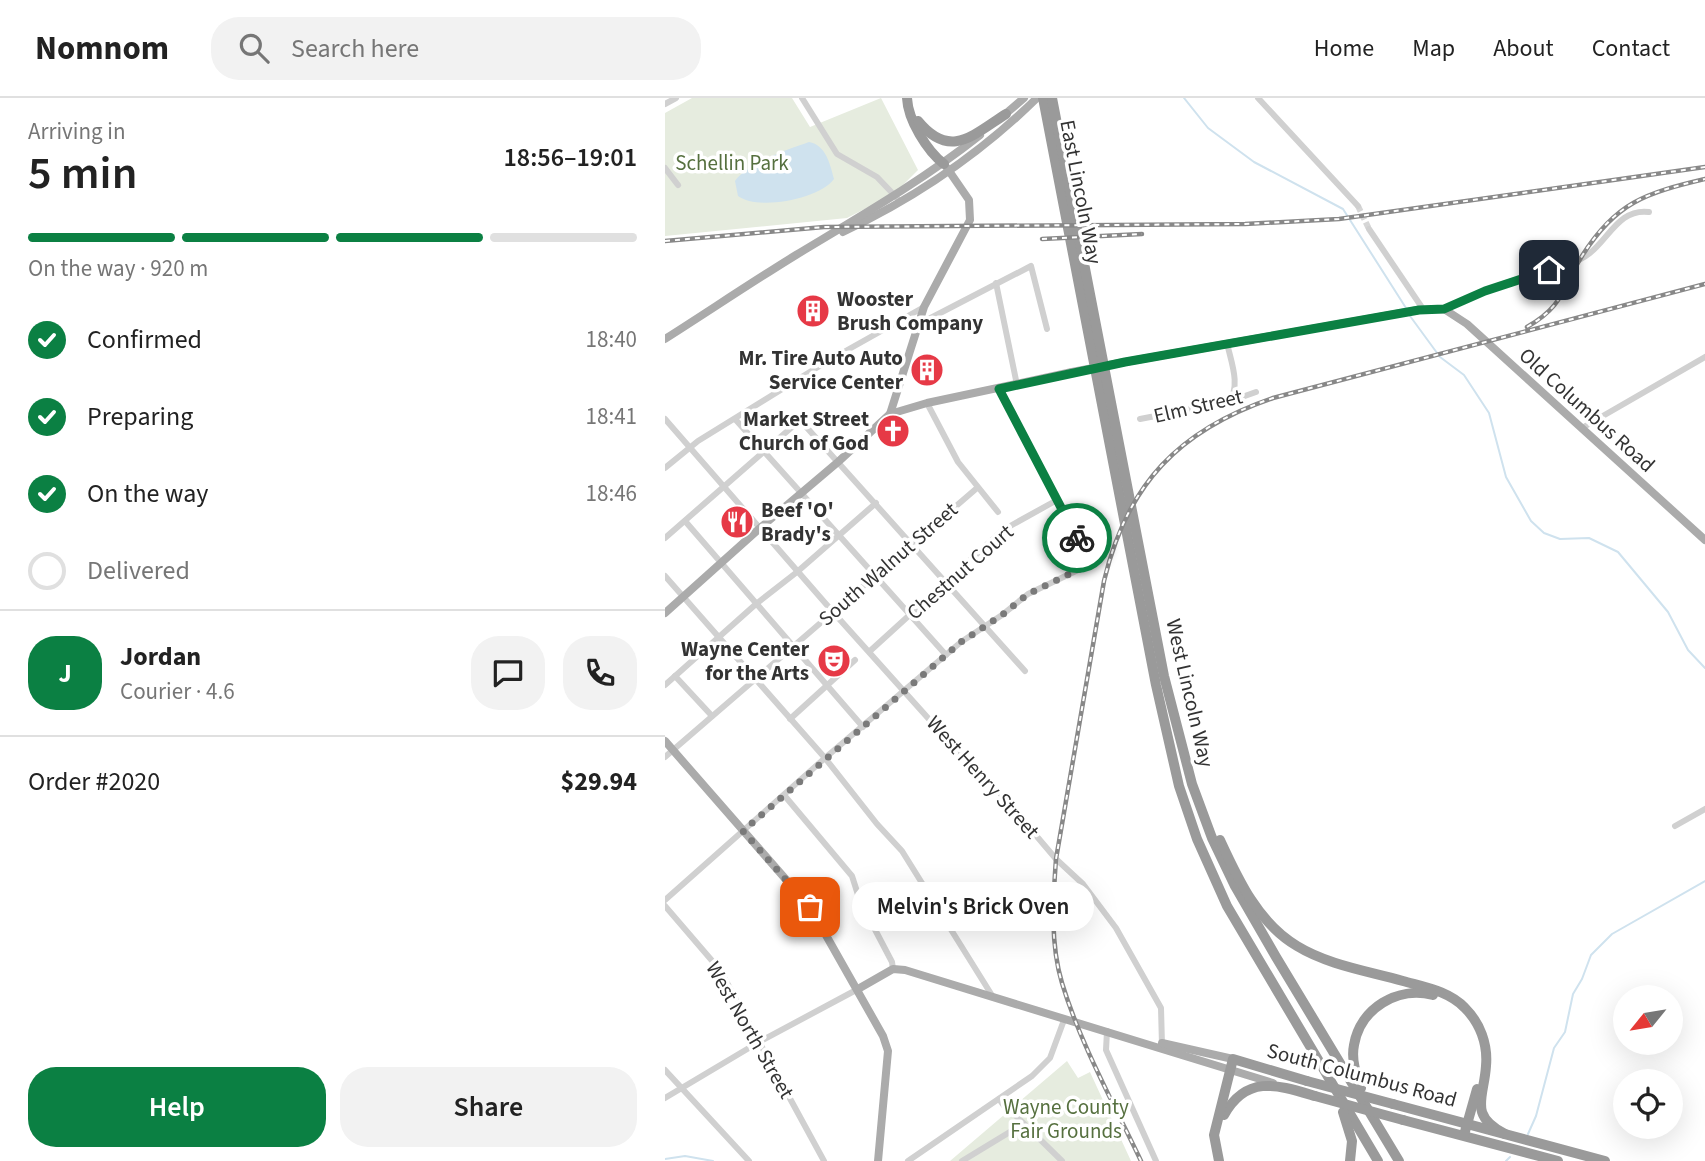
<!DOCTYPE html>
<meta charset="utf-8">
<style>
:root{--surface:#fff;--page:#f2f2f2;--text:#222;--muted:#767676;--line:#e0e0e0;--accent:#0b8043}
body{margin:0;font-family:"Source Sans 3",sans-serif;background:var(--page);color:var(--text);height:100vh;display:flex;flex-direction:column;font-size:26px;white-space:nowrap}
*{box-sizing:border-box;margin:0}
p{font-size:23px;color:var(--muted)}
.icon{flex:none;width:38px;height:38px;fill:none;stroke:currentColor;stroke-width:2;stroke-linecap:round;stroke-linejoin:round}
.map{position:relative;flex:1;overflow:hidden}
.sheet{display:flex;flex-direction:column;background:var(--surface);width:665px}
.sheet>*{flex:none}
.needle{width:46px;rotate:240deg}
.controls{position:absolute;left:948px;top:887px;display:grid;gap:14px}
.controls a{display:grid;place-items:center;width:70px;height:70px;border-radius:50%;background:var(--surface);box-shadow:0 7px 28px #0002;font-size:35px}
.pin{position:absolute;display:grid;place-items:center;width:60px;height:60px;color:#fff;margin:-30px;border-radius:14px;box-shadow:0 4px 10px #0006}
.courier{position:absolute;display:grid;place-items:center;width:70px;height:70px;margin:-35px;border:5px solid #0b8043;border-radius:50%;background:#fff;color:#222;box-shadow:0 2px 9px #0007}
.bubble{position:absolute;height:49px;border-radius:24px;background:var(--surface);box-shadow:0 7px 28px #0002;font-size:23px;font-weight:600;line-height:49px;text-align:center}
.summary em{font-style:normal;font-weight:600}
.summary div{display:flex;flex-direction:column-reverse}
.summary{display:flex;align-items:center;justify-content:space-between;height:119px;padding:0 28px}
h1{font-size:46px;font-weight:600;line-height:52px}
.bar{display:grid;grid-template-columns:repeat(4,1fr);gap:10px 7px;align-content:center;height:84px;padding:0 28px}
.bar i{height:9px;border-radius:5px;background:var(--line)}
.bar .current{background:var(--accent)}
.bar p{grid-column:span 4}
.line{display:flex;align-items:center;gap:18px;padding:0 28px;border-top:2px solid var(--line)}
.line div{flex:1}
.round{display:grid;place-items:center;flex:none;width:74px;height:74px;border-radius:28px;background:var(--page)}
ol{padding:0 28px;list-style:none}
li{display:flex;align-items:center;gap:21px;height:77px}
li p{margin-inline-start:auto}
li .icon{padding:7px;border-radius:50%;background:var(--accent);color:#fff;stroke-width:4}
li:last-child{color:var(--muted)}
li i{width:38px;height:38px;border:4px solid var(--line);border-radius:50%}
.primary-button{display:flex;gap:14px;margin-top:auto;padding:14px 28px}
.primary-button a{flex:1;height:80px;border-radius:28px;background:var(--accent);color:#fff;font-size:28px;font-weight:600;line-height:80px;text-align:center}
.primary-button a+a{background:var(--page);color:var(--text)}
header{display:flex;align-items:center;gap:42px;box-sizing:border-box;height:98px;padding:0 35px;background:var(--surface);border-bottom:2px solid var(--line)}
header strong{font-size:33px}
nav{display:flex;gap:38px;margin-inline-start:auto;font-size:24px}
.search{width:490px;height:63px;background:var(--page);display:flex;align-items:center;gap:18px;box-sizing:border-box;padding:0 24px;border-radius:28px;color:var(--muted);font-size:26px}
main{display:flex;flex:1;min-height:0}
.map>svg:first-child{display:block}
.green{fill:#e6ecdf}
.water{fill:#cfe2ee}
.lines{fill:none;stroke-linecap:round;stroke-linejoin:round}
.stream{stroke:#cfe2ee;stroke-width:2}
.minor-tunnel{stroke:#d6d6d6;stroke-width:6;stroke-dasharray:6 3;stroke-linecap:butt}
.minor{stroke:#d0d0d0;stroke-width:6}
.major{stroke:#ababab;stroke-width:8}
.highway{stroke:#9a9a9a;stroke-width:10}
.rail-casing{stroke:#888;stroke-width:4.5}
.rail{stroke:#fff;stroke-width:2;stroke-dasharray:5;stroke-linecap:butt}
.major-bridge{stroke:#ababab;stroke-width:8}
.highway-bridge{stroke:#9a9a9a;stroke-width:10}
.done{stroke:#7a7a7a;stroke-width:7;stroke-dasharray:0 12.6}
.route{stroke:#0b8043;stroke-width:9}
.labels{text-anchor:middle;stroke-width:7;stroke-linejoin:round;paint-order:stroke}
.park-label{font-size:21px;fill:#56703f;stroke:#fff}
.street-label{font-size:21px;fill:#333;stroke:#fff}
.poi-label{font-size:21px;font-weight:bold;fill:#333;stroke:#fff;text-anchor:end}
</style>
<header>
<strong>Nomnom</strong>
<div class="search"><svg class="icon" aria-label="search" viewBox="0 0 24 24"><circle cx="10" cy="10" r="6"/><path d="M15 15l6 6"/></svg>Search here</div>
<nav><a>Home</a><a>Map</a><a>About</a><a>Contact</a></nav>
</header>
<main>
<section class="sheet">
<div class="summary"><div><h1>5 min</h1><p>Arriving in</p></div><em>18:56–19:01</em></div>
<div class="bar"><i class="current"></i><i class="current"></i><i class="current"></i><i></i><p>On the way · 920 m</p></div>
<ol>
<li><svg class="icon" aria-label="check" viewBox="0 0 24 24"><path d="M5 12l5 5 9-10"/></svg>Confirmed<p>18:40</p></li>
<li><svg class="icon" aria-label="check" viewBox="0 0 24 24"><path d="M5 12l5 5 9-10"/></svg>Preparing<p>18:41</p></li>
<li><svg class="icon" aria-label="check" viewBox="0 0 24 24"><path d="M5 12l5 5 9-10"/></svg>On the way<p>18:46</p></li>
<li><i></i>Delivered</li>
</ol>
<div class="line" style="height:126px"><b class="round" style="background:var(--accent);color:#fff">J</b><div><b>Jordan</b><p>Courier · 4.6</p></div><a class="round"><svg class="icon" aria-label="chat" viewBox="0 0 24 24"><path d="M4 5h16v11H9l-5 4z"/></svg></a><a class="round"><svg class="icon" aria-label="phone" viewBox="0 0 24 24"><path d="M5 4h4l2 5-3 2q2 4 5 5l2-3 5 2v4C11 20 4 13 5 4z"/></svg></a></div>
<div class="line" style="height:91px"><div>Order #2020</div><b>$29.94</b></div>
<div class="primary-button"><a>Help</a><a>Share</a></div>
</section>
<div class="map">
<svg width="1040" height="1063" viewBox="0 0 1040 1063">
<rect width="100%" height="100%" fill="#fff"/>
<!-- green -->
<g class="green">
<polygon points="27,0 127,0 145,29 216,0 253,72 229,96 182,120 0,138 0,15"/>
<polygon points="402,963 413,980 425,974 466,1063 285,1063"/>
</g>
<!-- water -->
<path class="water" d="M 144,44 C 161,47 165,66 169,81 C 155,101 93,113 73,98 L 70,83 C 82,65 124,51 144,44 Z"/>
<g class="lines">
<!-- stream -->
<g class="stream">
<polyline points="519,0 543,30 589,64 678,111 741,210"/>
<polyline points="745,218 775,259 799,277 824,315 841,379 866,423 879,435 895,441 924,440 953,454 1003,514 1023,552 1040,570"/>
<polyline points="863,1036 871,1018 889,950 900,934 908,896 917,881 926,857 947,836 1040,783"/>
<polyline points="0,1061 20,1058 48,1063"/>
<polyline points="841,1063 845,1059"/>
</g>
<!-- minor-tunnel -->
<polyline class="minor-tunnel" points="693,108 704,131"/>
<!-- minor -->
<g class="minor">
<polyline points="137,0 172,56 212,79 232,100"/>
<polyline points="593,0 693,108"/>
<polyline points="0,6 11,0"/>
<polyline points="0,70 13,87"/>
<polyline points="704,131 758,211"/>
<polyline points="331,185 352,287"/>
<path d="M 779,211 C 801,201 822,192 844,184 C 867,177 907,170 925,155 C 944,140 955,110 984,114"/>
<polyline points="254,226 366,168 382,231"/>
<path d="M 562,245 C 566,264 576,287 564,304"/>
<polyline points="262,305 293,364 333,414"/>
<polyline points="0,321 168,514 297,658 334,694 391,761 418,786 451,830 496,910 497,947"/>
<polyline points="70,321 281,557"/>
<polyline points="475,321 563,304 591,294"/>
<polyline points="917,330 1040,259"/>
<polyline points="0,370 33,343 161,264 259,209"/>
<polyline points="20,423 198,629"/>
<polyline points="0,440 135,322 360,573"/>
<polyline points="0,478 160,660 212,726 237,753 328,899"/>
<polyline points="205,553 338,432 392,402"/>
<polyline points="10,578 47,618"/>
<polyline points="0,587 91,506 132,474 211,405"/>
<polyline points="125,621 190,562"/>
<polyline points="0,659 312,390"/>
<polyline points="119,697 187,778 195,803 227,864 228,871"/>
<polyline points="1010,728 1040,711"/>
<polyline points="0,802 160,660 296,544 337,517 363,496 415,471 420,465 420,457 414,444 334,291"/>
<polyline points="0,808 55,872 159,1063"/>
<polyline points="442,933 441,952 491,1063"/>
<polyline points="0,972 84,1063"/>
<polyline points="0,1000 94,944 193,891"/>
<polyline points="334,1001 342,1012 344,1011 397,1063"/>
<polyline points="243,1063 367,978 385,960 399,922"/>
<polyline points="297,1063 358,1026"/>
</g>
<!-- major -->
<g class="major">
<polyline points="338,18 359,0"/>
<path d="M 178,134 C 250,100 315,56 372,0"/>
<path d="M 0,241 C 44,213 87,184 131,157 C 194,119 257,83 315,37"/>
<polyline points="460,264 753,212 779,211 802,226 1040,442"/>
<polyline points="225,316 259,209 305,122 304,102 282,70"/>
<polyline points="0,515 95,430 173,364 225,316 262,305 407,274"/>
<polyline points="0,643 145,809 218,938 223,953 213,1063"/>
<polyline points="193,891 228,871 240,872 608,985"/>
<polyline points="497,945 568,961"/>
</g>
<!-- highway -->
<g class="highway">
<path d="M 242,0 C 243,22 262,53 279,66"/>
<polyline points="378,0 491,587 514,688 532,741 562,808 713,1063"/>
<polyline points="387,0 499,578 527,686 547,740 570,788 611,859 734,1063"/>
<path d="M 253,23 C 285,62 308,37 341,16"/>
<path d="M 555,742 C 573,781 593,825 632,848 C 663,867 703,873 738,883 C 759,889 784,893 800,910 C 815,925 823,946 821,968 C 819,1000 803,1017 840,1036"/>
<path d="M 696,990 C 691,976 686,962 689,947 C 695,910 733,888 768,897"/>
<polyline points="728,1006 940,1063"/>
<polyline points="678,1014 687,1043 685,1063"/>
<path d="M 559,1017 C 582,976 613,987 650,998"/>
<polyline points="738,1022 893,1063"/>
<polyline points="799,1037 812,991"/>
<polyline points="554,1063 549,1037 568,961 642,983"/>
</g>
<defs>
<g id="rail">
<polyline points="377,141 477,136"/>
<polyline points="0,143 159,129 580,126 674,121 1040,69"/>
<path d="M 862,229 C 900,207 896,191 917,158 C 951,104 981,95 1040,81"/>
<path d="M 476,1063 C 449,1006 415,945 397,885 C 385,845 388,802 391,761 L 439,483 C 462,386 514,332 608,300 L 1040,186"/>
</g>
</defs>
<!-- rail casing -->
<use href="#rail" class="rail-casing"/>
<!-- rail -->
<use href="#rail" class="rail"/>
<!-- major-bridge -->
<polyline class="major-bridge" points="407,274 460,264"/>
<!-- highway-bridge -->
<g class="highway-bridge">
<polyline points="642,983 728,1006"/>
<polyline points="650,998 738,1022"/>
</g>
</g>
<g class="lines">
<!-- done -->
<polyline class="done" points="145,809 78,733 296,544 337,517 363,496 415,471 420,466 420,457 412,440"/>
<!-- route -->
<polyline class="route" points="412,440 334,291 460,264 754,212 779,211 820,193 884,172"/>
</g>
<!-- icons -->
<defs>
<symbol id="building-disc" viewBox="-11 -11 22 22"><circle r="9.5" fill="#e63946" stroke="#fff"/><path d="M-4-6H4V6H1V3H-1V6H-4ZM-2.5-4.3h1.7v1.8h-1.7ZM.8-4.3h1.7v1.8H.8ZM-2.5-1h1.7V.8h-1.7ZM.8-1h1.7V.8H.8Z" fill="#fff"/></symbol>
<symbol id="church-disc" viewBox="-11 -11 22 22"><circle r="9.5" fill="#e63946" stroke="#fff"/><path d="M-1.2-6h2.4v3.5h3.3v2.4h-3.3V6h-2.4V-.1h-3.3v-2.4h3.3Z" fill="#fff"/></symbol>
<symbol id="restaurant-disc" viewBox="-11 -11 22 22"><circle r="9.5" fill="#e63946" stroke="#fff"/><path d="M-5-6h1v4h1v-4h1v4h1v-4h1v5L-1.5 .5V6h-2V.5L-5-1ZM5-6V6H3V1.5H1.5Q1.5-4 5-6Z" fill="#fff"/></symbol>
<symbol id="theatre-disc" viewBox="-11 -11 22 22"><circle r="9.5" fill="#e63946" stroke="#fff"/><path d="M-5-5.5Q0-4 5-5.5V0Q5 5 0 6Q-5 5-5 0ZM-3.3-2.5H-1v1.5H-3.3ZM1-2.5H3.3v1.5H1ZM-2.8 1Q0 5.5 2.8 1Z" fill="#fff"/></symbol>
</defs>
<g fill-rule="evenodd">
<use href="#building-disc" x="129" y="194" width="38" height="38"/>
<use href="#building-disc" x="243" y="253" width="38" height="38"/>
<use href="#church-disc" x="209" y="314" width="38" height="38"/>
<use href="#restaurant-disc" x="53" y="405" width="38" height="38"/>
<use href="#theatre-disc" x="150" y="544" width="38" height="38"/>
</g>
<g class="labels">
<!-- park labels -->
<g class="park-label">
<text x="67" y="72">Schellin Park</text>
<text x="401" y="1016">Wayne County<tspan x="401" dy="24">Fair Grounds</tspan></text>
</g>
<!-- street labels -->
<g class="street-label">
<text transform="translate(416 94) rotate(79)" y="7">East Lincoln Way</text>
<text transform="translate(533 308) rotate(-13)" y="7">Elm Street</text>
<text transform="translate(922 312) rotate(42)" y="7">Old Columbus Road</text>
<text transform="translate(223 466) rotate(-41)" y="7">South Walnut Street</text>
<text transform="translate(295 474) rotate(-41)" y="7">Chestnut Court</text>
<text transform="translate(525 595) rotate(77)" y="7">West Lincoln Way</text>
<text transform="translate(318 679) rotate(48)" y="7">West Henry Street</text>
<text transform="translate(85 932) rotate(60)" y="7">West North Street</text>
<text transform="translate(697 977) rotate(15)" y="7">South Columbus Road</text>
</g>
<!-- poi labels -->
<g class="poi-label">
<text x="172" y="208" text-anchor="start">Wooster<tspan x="172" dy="24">Brush Company</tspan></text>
<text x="238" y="267">Mr. Tire Auto Auto<tspan x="238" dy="24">Service Center</tspan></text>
<text x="204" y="328">Market Street<tspan x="204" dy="24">Church of God</tspan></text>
<text x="96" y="419" text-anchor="start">Beef 'O'<tspan x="96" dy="24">Brady's</tspan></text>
<text x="144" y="558">Wayne Center<tspan x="144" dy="24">for the Arts</tspan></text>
</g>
</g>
</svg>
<div class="controls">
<a><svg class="needle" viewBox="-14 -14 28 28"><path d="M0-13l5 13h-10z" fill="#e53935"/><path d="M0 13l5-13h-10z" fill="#767676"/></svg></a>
<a><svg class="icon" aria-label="locate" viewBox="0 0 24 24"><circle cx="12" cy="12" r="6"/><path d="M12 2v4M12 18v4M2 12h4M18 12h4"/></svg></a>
</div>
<div class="pin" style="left:145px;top:809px;background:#ea580c"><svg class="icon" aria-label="bag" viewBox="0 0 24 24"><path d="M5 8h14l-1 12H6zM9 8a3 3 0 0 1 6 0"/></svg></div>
<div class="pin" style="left:884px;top:172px;background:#1f2937"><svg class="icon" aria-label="home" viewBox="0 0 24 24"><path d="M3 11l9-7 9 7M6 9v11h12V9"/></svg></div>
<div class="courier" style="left:412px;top:440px"><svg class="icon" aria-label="bike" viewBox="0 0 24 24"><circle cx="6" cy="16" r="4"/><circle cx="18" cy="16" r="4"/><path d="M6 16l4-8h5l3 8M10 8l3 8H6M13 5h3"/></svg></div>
<div class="bubble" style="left:187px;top:784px;width:242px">Melvin's Brick Oven</div>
</div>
</main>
